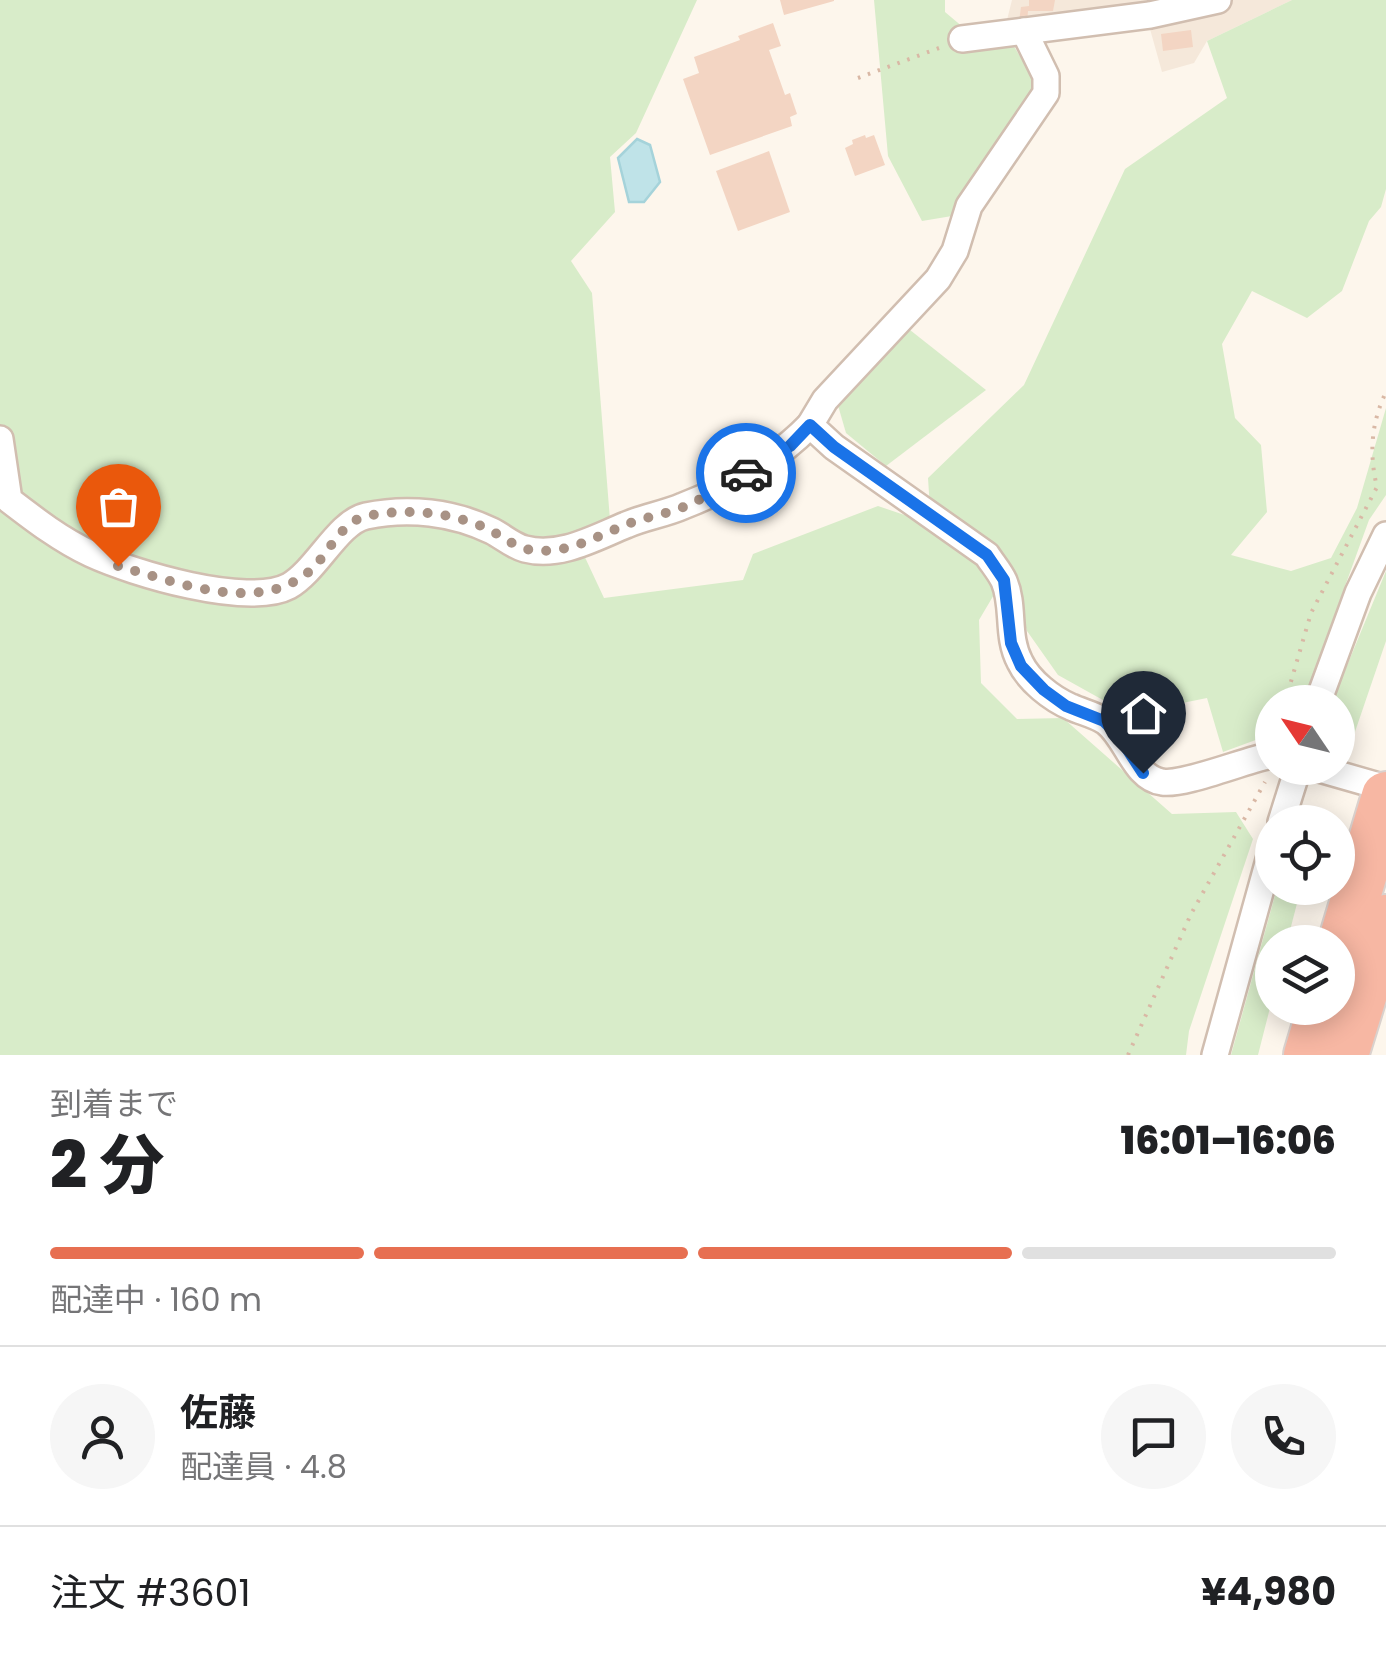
<!DOCTYPE html>
<html lang="ja">
<meta charset="utf-8">
<style>
:root{--surface:#fff;--page:#f6f6f6;--text:#202124;--muted:#757577;--line:#e0e0e0;--accent:#e76f51}
body{margin:0;font-family:Poppins,"Noto Sans JP",sans-serif;background:var(--page);color:var(--text);height:100vh;display:flex;flex-direction:column;font-size:38px;white-space:nowrap}
*{box-sizing:border-box;margin:0}
p{font-size:32px;color:var(--muted)}
.icon{flex:none;width:55px;height:55px;fill:none;stroke:currentColor;stroke-width:2;stroke-linecap:round;stroke-linejoin:round}
.map{position:relative;height:1055px;overflow:hidden}
.sheet{display:flex;flex-direction:column;background:var(--surface);flex:1}
.sheet>*{flex:none}
.needle{width:65px;rotate:305deg}
.controls{position:absolute;left:1255px;top:685px;display:grid;gap:20px}
.controls a{display:grid;place-items:center;width:100px;height:100px;border-radius:50%;background:var(--surface);box-shadow:0 5px 25px #0003;font-size:50px}
.pin{position:absolute;display:grid;place-items:center;width:85px;height:85px;color:#fff;margin:-102px -42px;border-radius:50% 50% 50% 0;rotate:-45deg;box-shadow:0 0 10px #0007}
.pin .icon{rotate:45deg}
.courier{position:absolute;display:grid;place-items:center;width:100px;height:100px;margin:-50px;border:8px solid #1a73e8;border-radius:50%;background:#fff;color:#222;box-shadow:0 2px 12px #0007}
.head em{font-style:normal;font-weight:800}
.head div{display:flex;flex-direction:column-reverse}
.head{display:flex;align-items:center;justify-content:space-between;height:170px;padding:0 50px}
h1{font-size:65px;font-weight:800;line-height:75px}
.bar{display:grid;grid-template-columns:repeat(4,1fr);gap:15px 10px;align-content:center;height:120px;padding:0 50px}
.bar i{height:12px;border-radius:8px;background:var(--line)}
.bar .selected{background:var(--accent)}
.bar p{grid-column:span 4}
.line{display:flex;align-items:center;gap:25px;padding:0 50px;border-top:2px solid var(--line)}
.line div{flex:1}
.round{display:grid;place-items:center;flex:none;width:105px;height:105px;border-radius:52px;background:var(--page)}
.map>svg:first-child{display:block}
.residential{fill:#f5e8da}
.green{fill:#d8ecc9}
.water{fill:#bfe3e8;stroke:#a5d3da;stroke-width:2.5}
.building{fill:#f3d5c3}
.lines{fill:none;stroke-linecap:round;stroke-linejoin:round}
.minor-casing{stroke:#d1beb0;stroke-width:30}
.motorway-casing{stroke:#dad1cd;stroke-width:52}
.path{stroke:#d9b8a5;stroke-width:4;stroke-dasharray:2.5 8;stroke-linecap:butt}
.minor{stroke:#fff;stroke-width:25}
.motorway{stroke:#f7b7a3;stroke-width:48}
.done{stroke:#a89285;stroke-width:10;stroke-dasharray:0 18}
.route{stroke:#1a73e8;stroke-width:12}
</style>
<div class="map">
<svg width="1386" height="1055" viewBox="0 0 1386 1055">
<rect width="100%" height="100%" fill="#fdf6ec"/>
<!-- residential -->
<polygon class="residential" points="1012,0 1292,0 1207,41 1194,63 1162,72 1150,29 1010,39 1006,24"/>
<!-- green -->
<g class="green">
<polygon points="0,0 697,0 636,133 610,157 615,212 571,261 592,293 610,520 575,536 604,598 743,580 753,554 878,506 931,524 928,478 1024,385 1125,169 1227,98 1207,41 1292,0 1386,0 1386,189 1381,207 1369,221 1342,291 1307,318 1252,291 1222,344 1235,418 1261,445 1267,512 1231,555 1291,571 1331,558 1357,508 1386,408 1386,495 1369,520 1303,702 1272,702 1272,734 1223,752 1207,698 1128,714 1058,675 1027,631 1008,571 979,620 981,683 1017,719 1063,718 1172,814 1236,812 1253,839 1189,1031 1186,1055 0,1055"/>
<polygon points="874,0 945,0 945,12 964,28 1010,40 1037,84 958,215 922,221 888,156"/>
<polygon points="910,330 986,390 886,466 846,433 837,402"/>
<polygon points="1386,571 1386,641 1344,764 1338,760 1338,702 1332,702"/>
<polygon points="1277,888 1301,888 1287,942 1272,942 1272,1000 1258,1055 1231,1055"/>
</g>
<!-- water -->
<polygon class="water" points="637,139 650,145 660,182 644,202 629,202 618,158"/>
<!-- building -->
<g class="building">
<polygon points="780,0 834,0 834,1 784,15"/>
<polygon points="1029,0 1055,0 1053,11 1028,11 1027,22 1019,22 1021,7 1029,6"/>
<polygon points="773,23 781,46 769,50 785,95 790,93 797,114 790,117 792,126 710,155 683,79 699,73 694,57 740,40 738,36"/>
<polygon points="1191,30 1193,47 1163,51 1161,34"/>
<polygon points="865,135 866,138 874,135 885,165 855,176 845,148 853,144 852,140"/>
<polygon points="769,151 790,212 738,231 716,171"/>
</g>
<g class="lines">
<defs>
<g id="minor">
<polyline points="962,39 1150,15 1218,0"/>
<polyline points="810,425 825,400 938,279 955,251 969,206 1046,93 1046,76 1024,31"/>
<path d="M 0,439 L 9,500 C 35,520 61,540 91,554 C 132,573 248,608 289,586 C 317,570 338,522 366,516 C 408,507 453,512 492,531 C 502,536 513,546 525,549 C 560,558 594,538 626,525 C 644,517 665,514 683,506 C 728,489 777,459 810,425 L 834,447 L 987,555 C 992,563 1000,572 1004,581 C 1015,607 1006,636 1020,662 C 1029,681 1052,699 1071,707 C 1082,712 1096,715 1106,722 C 1127,738 1134,778 1162,782 C 1183,786 1245,760 1272,755"/>
<polyline points="1318,702 1358,593 1386,535"/>
<polyline points="1316,768 1386,788"/>
<polyline points="1281,822 1298,768"/>
<polyline points="1215,1055 1272,849"/>
</g>
<g id="motorway">
<polyline points="1338,957 1386,796"/>
<polyline points="1308,1055 1322,1008"/>
<polyline points="1344,1055 1386,919"/>
</g>
</defs>
<!-- minor casing -->
<use href="#minor" class="minor-casing"/>
<!-- motorway casing -->
<use href="#motorway" class="motorway-casing"/>
<!-- path -->
<g class="path">
<polyline points="858,78 939,48"/>
<path d="M 1285,702 L 1311,613 L 1377,487 C 1369,454 1371,423 1386,392"/>
<polyline points="1128,1055 1191,914 1265,782"/>
</g>
<!-- minor -->
<use href="#minor" class="minor"/>
<!-- motorway -->
<use href="#motorway" class="motorway"/>
</g>
<g class="lines">
<!-- done -->
<path class="done" d="M 118,566 C 177,582 262,617 313,568 C 330,551 342,521 367,516 C 407,508 449,512 486,528 C 499,534 512,545 526,549 C 563,557 595,537 628,524 C 646,517 667,514 686,506 C 706,497 727,484 746,473"/>
<!-- route -->
<polyline class="route" points="746,473 790,446 810,425 834,447 987,555 1004,580 1011,643 1021,666 1044,690 1066,706 1104,721 1119,736 1143,773"/>
</g>
</svg>
<div class="controls">
<a><svg class="needle" viewBox="-14 -14 28 28"><path d="M0-13l5 13h-10z" fill="#e53935"/><path d="M0 13l5-13h-10z" fill="#757577"/></svg></a>
<a><svg class="icon" aria-label="locate" viewBox="0 0 24 24"><circle cx="12" cy="12" r="6"/><path d="M12 2v4M12 18v4M2 12h4M18 12h4"/></svg></a>
<a><svg class="icon" aria-label="layers" viewBox="0 0 24 24"><path d="M12 4l9 5-9 5-9-5zM3 14l9 5 9-5"/></svg></a>
</div>
<div class="pin" style="left:118px;top:566px;background:#ea580c"><svg class="icon" aria-label="bag" viewBox="0 0 24 24"><path d="M5 8h14l-1 12H6zM9 8a3 3 0 0 1 6 0"/></svg></div>
<div class="pin" style="left:1143px;top:773px;background:#1f2937"><svg class="icon" aria-label="home" viewBox="0 0 24 24"><path d="M3 11l9-7 9 7M6 9v11h12V9"/></svg></div>
<div class="courier" style="left:746px;top:473px"><svg class="icon" aria-label="car" viewBox="0 0 24 24"><path d="M5 17H2v-5l4-1 3-4h7l3 4 3 1v5h-3M9 17h6M6 11h13"/><circle cx="7" cy="17" r="2"/><circle cx="17" cy="17" r="2"/></svg></div>
</div>
<section class="sheet">
<div class="head"><div><h1>2 分</h1><p>到着まで</p></div><em>16:01–16:06</em></div>
<div class="bar"><i class="selected"></i><i class="selected"></i><i class="selected"></i><i></i><p>配達中 · 160 m</p></div>
<div class="line" style="height:180px"><a class="round"><svg class="icon" aria-label="person" viewBox="0 0 24 24"><circle cx="12" cy="8" r="4"/><path d="M4 21q1-7 8-7t8 7"/></svg></a><div><b>佐藤</b><p>配達員 · 4.8</p></div><a class="round"><svg class="icon" aria-label="chat" viewBox="0 0 24 24"><path d="M4 5h16v11H9l-5 4z"/></svg></a><a class="round"><svg class="icon" aria-label="phone" viewBox="0 0 24 24"><path d="M5 4h4l2 5-3 2q2 4 5 5l2-3 5 2v4C11 20 4 13 5 4z"/></svg></a></div>
<div class="line" style="height:130px"><div>注文 #3601</div><b>¥4,980</b></div>
</section>
